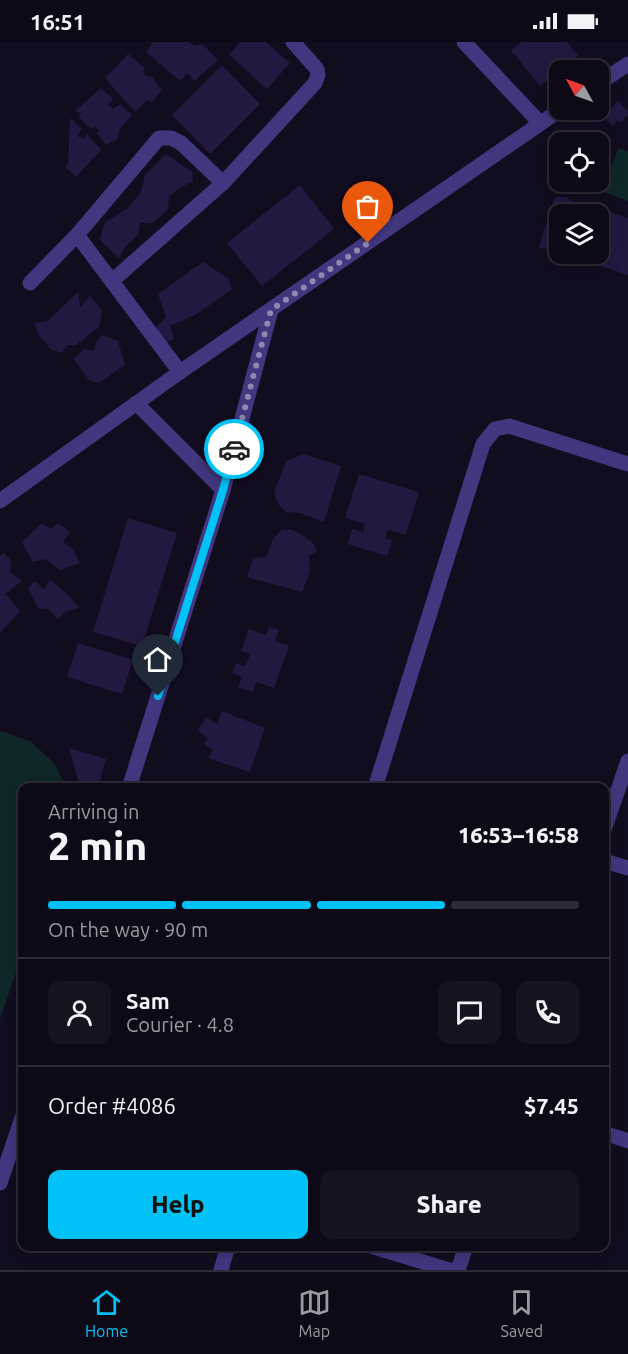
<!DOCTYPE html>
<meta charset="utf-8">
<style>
:root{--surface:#0e0917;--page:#171220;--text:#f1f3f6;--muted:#9b9aa1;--line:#2e2a36;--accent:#00c2f6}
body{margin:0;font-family:Ubuntu,sans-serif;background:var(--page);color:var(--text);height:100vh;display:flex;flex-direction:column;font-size:22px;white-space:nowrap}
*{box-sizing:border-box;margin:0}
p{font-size:20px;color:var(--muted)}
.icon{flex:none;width:33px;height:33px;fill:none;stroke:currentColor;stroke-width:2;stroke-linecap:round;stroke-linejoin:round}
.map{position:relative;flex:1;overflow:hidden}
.panel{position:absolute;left:18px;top:741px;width:591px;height:468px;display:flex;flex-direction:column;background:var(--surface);border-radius:12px;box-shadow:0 3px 15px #0003,0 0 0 2px var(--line)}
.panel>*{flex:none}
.needle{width:39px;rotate:310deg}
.buttons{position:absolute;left:549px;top:18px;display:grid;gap:12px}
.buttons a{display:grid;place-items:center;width:60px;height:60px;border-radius:12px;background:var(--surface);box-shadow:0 3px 15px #0003,0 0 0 2px var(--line);font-size:30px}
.pin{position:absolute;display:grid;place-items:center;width:51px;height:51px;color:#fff;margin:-62px -26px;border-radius:50% 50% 50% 0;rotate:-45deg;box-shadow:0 0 6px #0007}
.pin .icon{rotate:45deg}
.courier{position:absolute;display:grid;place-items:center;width:60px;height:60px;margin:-30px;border:4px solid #00c2f6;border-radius:50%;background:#fff;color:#222;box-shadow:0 2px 8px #0007}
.overview em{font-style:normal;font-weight:800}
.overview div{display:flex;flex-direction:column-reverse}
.overview{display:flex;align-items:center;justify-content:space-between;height:102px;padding:0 30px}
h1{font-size:39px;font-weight:800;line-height:45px}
.bar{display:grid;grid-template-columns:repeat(4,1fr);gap:9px 6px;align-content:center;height:72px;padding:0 30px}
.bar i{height:8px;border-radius:4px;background:var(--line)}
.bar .on{background:var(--accent)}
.bar p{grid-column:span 4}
.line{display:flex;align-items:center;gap:15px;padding:0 30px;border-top:2px solid var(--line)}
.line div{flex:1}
.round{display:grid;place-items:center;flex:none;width:63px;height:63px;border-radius:12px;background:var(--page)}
.cta{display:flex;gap:12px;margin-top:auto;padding:12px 30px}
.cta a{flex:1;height:69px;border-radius:12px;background:var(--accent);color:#111;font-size:24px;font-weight:800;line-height:69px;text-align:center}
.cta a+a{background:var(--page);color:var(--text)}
.status{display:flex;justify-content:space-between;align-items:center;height:42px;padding:0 30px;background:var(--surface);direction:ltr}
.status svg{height:16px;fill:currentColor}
.menu{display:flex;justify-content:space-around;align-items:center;height:84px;border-top:2px solid var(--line);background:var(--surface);font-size:16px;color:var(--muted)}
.menu a{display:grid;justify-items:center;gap:3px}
.menu .on{color:var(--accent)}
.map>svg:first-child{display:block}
.green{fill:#0f2729}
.building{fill:#251840}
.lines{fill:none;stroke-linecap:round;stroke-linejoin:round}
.minor{stroke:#41377f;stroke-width:15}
.done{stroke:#9188b1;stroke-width:6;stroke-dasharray:0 10.8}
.route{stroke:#00c2f6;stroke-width:8}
</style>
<div class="status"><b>16:51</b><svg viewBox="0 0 49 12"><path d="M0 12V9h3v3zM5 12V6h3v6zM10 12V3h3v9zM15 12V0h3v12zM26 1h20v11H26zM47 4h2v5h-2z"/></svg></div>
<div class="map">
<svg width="628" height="1228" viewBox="0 0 628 1228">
<rect width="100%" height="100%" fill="#120c1f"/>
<!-- green -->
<g class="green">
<polygon points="618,106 628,109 628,159 603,150"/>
<polygon points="0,689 30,699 54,721 66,745 22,746 22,913 0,977"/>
</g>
<!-- building -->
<g class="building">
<polygon points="150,0 189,0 195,4 202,2 218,18 194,39 188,31 180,39 146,10 152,2"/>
<polygon points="240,0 266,0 290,21 267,47 229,13"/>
<polygon points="522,0 567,0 578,14 540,44 511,8"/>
<polygon points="128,12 144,26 143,31 149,35 151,34 162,48 152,60 147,58 135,70 105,36"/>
<polygon points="222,23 260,62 210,112 172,73"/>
<polygon points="101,46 113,57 108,63 113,67 120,62 132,73 119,88 118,97 106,103 96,91 99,88 94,84 91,87 79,75 81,71 75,69"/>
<polygon points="618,59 628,69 628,73 620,81 618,78 613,84 603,74"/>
<polygon points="70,76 82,87 77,94 84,97 87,92 101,108 76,135 65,124 68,122"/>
<polygon points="166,112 192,130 193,139 178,147 169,154 168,168 152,181 140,181 138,193 125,205 119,216 100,198 104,181 128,166 141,150 145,133"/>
<polygon points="300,143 334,187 262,244 227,201"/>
<polygon points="558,155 566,155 577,163 583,165 584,162 628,176 628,233 562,212 598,212 598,172 560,172 560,211 539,205 554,157"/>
<polygon points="203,220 228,236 232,247 195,273 170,284 174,297 165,301 154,287 166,275 158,252"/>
<polygon points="78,250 80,266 90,254 102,268 99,285 76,303 67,303 62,311 52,308 39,294 34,281 48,279"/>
<polygon points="102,293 118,299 125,323 99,341 89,338 74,317 84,307 94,309 96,300"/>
<polygon points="304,412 341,424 324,480 300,471 286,470 279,463 274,451 286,419"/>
<polygon points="359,432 419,450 406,493 388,488 385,496 392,499 387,514 348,502 352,487 363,490 365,482 345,476"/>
<polygon points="128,476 177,491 142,604 93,590"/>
<polygon points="42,481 51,487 58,481 70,490 63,500 73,507 80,521 60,528 46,517 33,520 22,500"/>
<polygon points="282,487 293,488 305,495 313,501 317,509 309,514 310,530 302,550 247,535 253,516 266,515 273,497"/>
<polygon points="4,511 11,519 10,530 22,539 5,552 20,569 0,591 0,514"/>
<polygon points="50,538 68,553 79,566 68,569 57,577 48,567 38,566 28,546 35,539 44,548"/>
<polygon points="269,585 279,588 275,599 289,604 274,646 256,640 253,650 238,645 242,635 232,631 236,621 245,625 250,612 241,609 249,587 266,593"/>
<polygon points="78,601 133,618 122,652 67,635"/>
<polygon points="222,669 265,686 250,730 208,716 213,708 204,702 208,697 198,688 206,675 217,682"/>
<polygon points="69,706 106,717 98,746 80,746"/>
</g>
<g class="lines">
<!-- minor -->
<g class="minor">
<polyline points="464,0 540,81"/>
<polyline points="598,42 628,22"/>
<polyline points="112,239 223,141"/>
<polyline points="30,241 77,193"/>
<polyline points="180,330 77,193 159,96 171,96 181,101 223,141 315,41 318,33 317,27 293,0"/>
<polyline points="136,361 223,448"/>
<polyline points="0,459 180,330 560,68"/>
<polyline points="129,746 223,448 271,268"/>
<polyline points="375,746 483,402 495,387 509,384 628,422"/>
<polyline points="604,788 628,719"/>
<polyline points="604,819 628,826"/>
<polyline points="604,1091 628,1099"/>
<polyline points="0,1141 22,1076"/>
<polyline points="371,1204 449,1228"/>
<polyline points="221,1228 228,1204"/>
<polyline points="458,1228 466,1204"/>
</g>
</g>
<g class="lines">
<!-- done -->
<polyline class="done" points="234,407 271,268 368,201"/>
<!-- route -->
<polyline class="route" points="158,654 223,448 234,407"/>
</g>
</svg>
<div class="buttons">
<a><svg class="needle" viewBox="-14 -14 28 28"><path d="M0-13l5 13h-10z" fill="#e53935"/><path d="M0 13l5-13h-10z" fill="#9b9aa1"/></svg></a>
<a><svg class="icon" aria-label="locate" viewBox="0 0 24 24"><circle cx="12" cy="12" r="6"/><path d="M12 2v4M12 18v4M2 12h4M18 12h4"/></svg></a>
<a><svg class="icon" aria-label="layers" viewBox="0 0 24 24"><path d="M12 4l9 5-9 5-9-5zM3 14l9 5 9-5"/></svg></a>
</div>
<div class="pin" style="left:368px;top:201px;background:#ea580c"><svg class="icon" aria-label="bag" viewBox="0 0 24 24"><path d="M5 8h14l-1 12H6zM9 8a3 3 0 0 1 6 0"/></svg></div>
<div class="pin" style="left:158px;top:654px;background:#1f2937"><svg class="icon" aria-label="home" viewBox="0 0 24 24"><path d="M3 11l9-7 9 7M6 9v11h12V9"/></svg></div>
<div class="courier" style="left:234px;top:407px"><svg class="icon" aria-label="car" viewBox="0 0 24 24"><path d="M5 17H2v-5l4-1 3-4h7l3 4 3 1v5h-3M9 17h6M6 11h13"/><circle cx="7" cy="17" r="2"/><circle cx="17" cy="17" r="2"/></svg></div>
<section class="panel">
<div class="overview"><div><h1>2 min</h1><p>Arriving in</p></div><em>16:53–16:58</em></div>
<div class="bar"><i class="on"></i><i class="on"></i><i class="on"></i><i></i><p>On the way · 90 m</p></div>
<div class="line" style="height:108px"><a class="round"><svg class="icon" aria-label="person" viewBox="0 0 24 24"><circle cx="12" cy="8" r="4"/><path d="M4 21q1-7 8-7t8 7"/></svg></a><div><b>Sam</b><p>Courier · 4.8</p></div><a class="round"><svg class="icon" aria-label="chat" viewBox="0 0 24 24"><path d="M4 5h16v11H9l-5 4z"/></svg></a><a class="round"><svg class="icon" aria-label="phone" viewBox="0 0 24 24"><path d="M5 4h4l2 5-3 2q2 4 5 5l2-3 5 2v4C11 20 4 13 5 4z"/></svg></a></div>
<div class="line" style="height:78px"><div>Order #4086</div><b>$7.45</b></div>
<div class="cta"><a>Help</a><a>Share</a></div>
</section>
</div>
<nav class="menu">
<a class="on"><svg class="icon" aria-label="home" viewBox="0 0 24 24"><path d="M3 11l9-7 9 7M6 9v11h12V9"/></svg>Home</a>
<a><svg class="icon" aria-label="map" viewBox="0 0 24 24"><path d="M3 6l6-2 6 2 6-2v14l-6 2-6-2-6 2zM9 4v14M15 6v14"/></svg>Map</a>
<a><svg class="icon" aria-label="saved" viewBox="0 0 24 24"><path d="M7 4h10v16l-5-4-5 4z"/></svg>Saved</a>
</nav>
